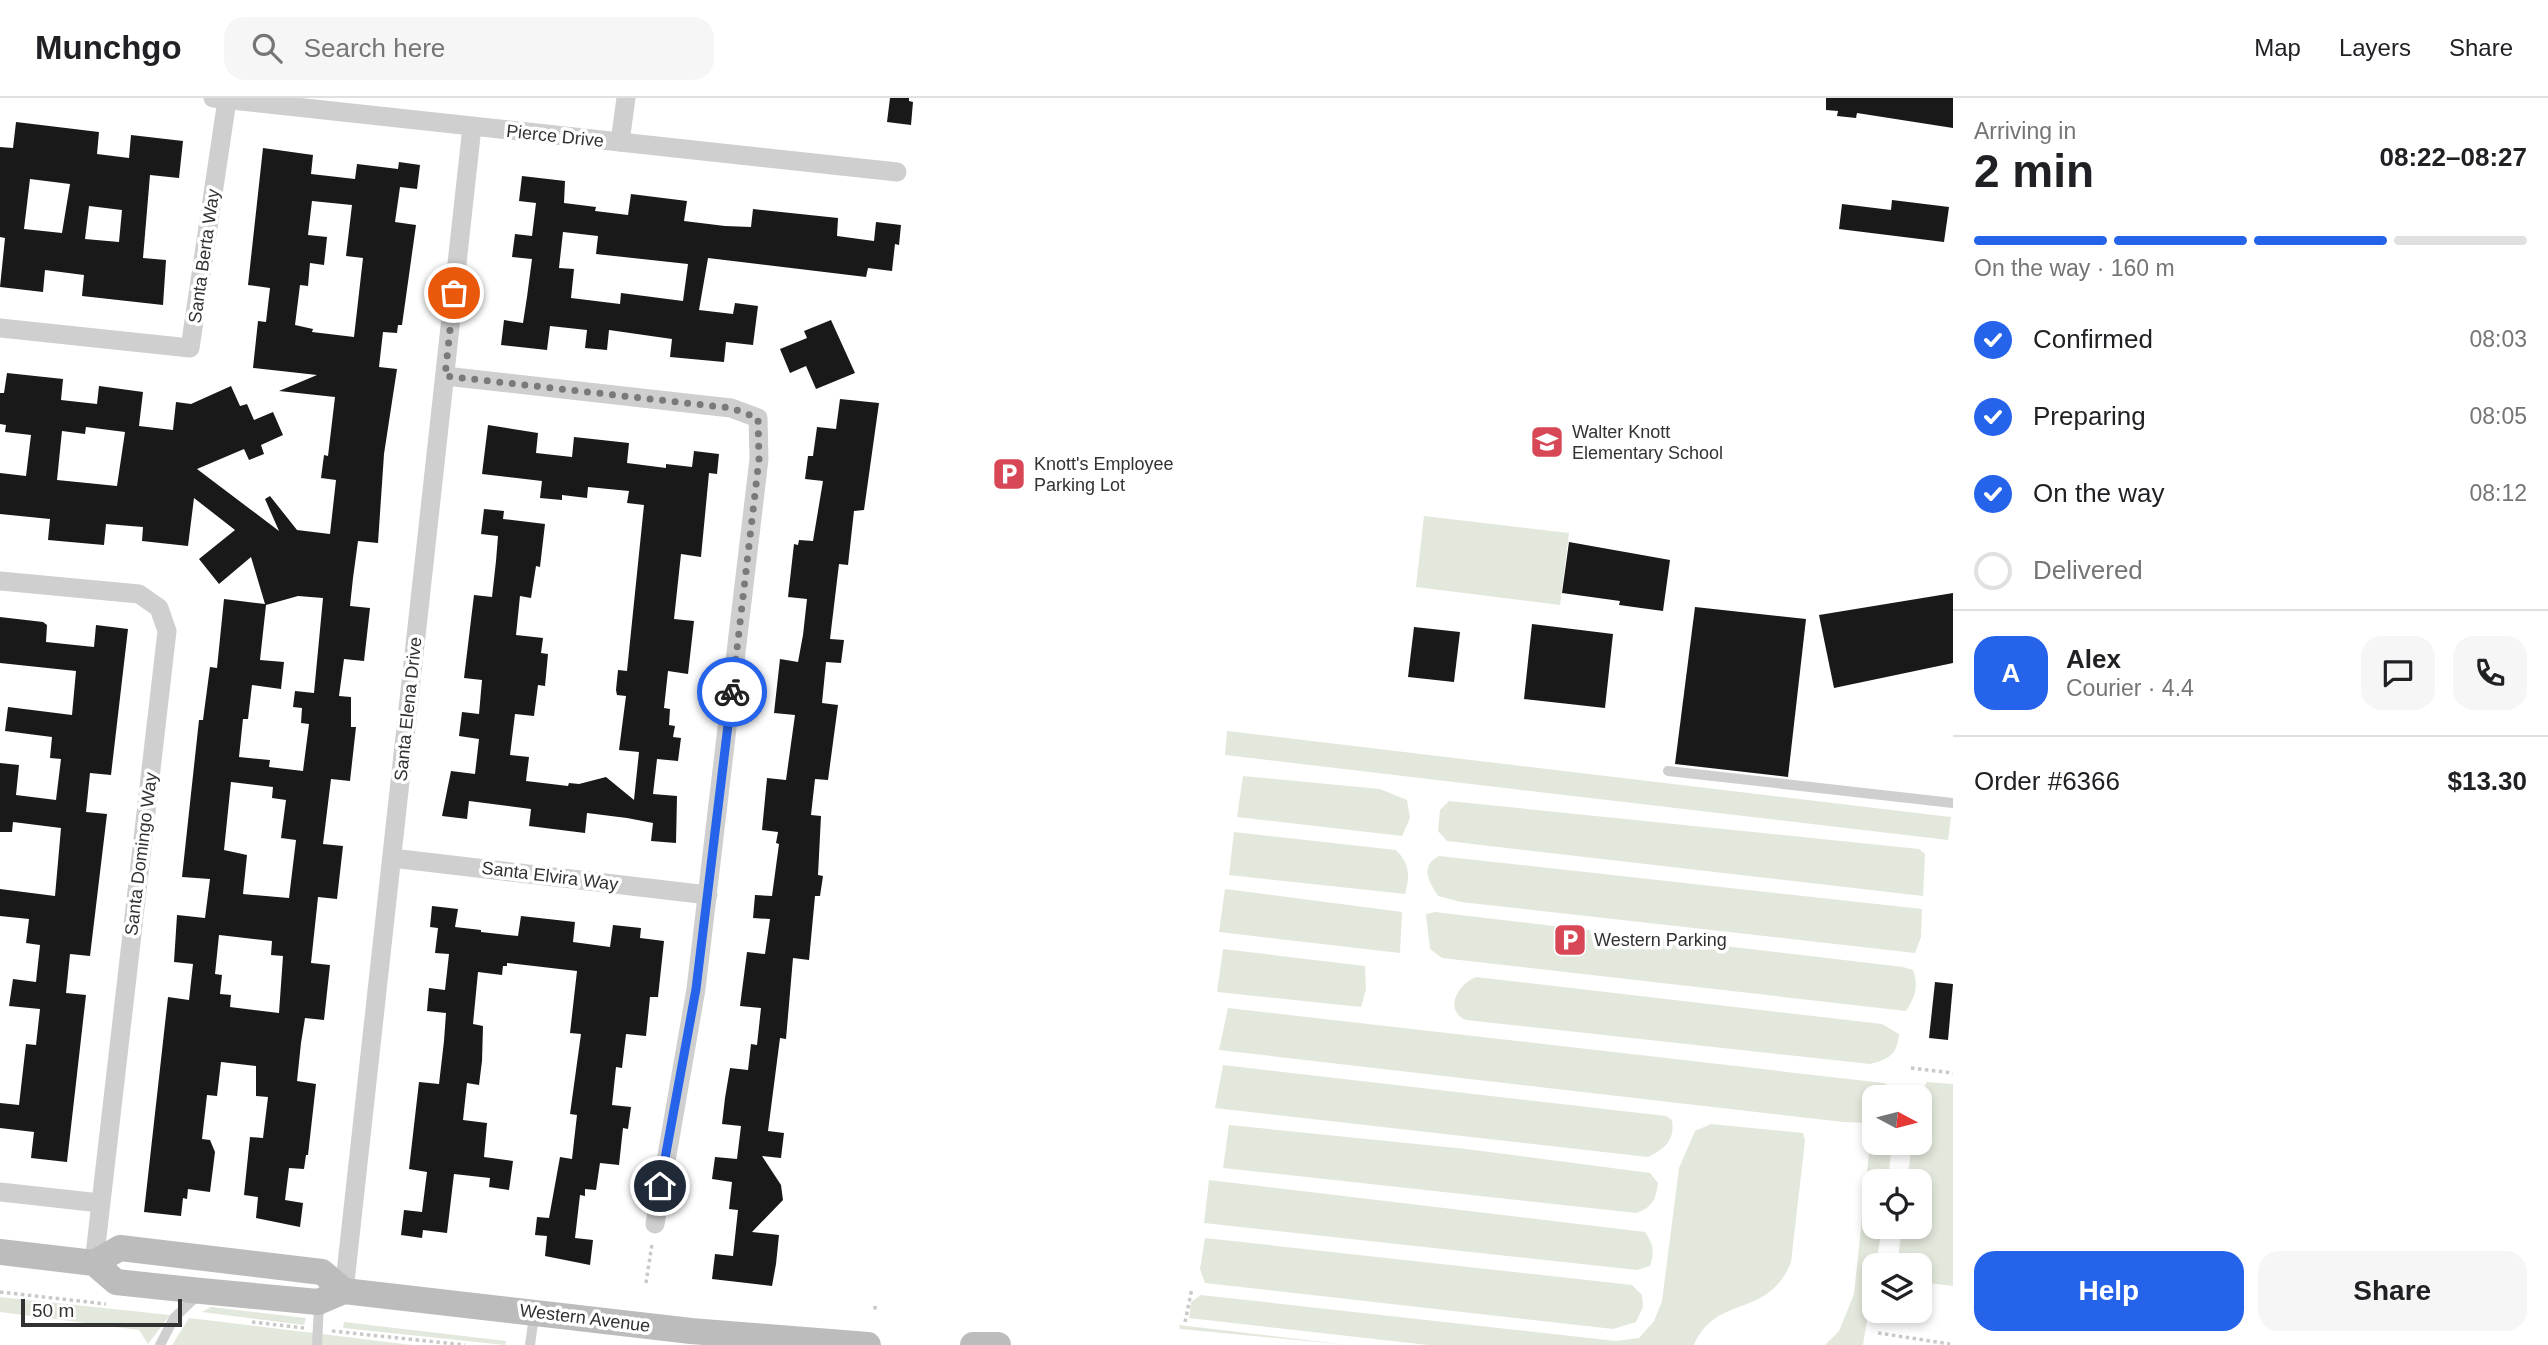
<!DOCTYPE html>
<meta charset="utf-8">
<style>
:root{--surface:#fff;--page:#f6f6f6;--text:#202124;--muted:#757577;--line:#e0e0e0;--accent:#2563eb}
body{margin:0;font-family:Arial,sans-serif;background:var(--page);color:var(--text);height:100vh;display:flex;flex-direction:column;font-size:26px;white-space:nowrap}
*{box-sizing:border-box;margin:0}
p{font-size:23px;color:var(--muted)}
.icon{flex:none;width:38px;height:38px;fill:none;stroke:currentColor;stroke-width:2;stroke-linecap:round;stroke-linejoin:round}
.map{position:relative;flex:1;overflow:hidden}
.details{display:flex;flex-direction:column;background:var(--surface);width:595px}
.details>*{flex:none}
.needle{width:46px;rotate:97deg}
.fabs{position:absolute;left:1862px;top:987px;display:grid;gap:14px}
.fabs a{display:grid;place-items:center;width:70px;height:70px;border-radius:14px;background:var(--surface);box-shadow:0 4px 10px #0003;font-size:35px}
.scale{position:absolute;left:21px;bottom:18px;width:161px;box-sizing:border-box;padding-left:7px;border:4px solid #323232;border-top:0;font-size:19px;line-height:24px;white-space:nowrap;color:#323232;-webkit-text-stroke:5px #fff;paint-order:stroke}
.pin{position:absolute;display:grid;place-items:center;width:60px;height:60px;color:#fff;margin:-30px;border:4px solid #fff;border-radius:50%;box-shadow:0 2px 7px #0007}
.courier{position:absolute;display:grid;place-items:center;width:70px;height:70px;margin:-35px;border:5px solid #2563eb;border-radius:50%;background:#fff;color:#222;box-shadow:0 2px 9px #0007}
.head em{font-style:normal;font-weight:600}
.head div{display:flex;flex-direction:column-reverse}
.head{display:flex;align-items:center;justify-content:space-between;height:119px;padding:0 21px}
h1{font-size:46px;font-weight:600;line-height:52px}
.bar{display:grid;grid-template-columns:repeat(4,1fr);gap:10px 7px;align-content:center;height:84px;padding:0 21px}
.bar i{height:9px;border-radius:5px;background:var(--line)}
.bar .current{background:var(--accent)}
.bar p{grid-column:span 4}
.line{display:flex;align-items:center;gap:18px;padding:0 21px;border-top:2px solid var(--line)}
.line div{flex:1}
.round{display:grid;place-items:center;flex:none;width:74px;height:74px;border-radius:21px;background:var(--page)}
ol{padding:0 21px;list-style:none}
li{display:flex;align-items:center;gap:21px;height:77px}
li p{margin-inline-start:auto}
li .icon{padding:7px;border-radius:50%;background:var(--accent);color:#fff;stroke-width:4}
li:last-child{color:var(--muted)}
li i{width:38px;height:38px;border:4px solid var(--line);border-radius:50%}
.button{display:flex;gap:14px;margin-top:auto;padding:14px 21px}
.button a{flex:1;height:80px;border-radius:21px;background:var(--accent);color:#fff;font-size:28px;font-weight:600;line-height:80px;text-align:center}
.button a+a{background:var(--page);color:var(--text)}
header{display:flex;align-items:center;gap:42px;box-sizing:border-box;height:98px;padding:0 35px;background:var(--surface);border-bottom:2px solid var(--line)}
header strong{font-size:33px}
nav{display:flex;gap:38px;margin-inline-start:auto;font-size:24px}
.search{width:490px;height:63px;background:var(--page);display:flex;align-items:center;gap:18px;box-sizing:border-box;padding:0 24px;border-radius:21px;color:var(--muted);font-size:26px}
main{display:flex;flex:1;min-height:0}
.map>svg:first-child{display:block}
.green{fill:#e3e8dc}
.building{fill:#191919;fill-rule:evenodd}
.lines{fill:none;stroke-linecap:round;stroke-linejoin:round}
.path{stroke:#c9c9c9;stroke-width:3.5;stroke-dasharray:3.5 3.5;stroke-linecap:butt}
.lane{stroke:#cfcfcf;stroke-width:10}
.street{stroke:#cfcfcf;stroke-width:19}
.secondary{stroke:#bcbcbc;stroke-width:26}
.done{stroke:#7a7a7a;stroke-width:7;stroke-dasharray:0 12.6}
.route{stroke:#2563eb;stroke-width:9}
.labels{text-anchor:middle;stroke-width:7;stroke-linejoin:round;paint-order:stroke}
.street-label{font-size:18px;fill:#323232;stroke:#fff}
.poi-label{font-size:18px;fill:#323232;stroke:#fff;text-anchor:start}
</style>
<header>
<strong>Munchgo</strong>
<div class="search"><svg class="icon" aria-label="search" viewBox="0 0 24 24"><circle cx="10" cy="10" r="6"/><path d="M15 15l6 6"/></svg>Search here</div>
<nav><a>Map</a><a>Layers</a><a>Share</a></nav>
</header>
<main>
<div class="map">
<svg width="1953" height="1247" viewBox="0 0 1953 1247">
<rect width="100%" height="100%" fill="#fff"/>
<!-- green -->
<g class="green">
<polygon points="1424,418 1569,435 1560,507 1416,489"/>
<polygon points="1227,633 1951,719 1948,742 1225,657"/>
<polygon points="1243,678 1380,691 1407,702 1410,720 1402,738 1237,719"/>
<polygon points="1449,703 1919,751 1925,756 1923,798 1447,743 1438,733 1440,712"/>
<path d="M 1234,734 L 1396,752 C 1410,766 1410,778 1405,796 L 1229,777 Z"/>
<path d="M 1439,758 L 1922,811 L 1921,839 L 1915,855 L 1461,804 L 1438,798 C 1428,783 1420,768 1439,758 Z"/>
<polygon points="1225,791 1402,814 1400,855 1219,834"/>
<path d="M 1435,814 L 1903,869 L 1913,872 C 1919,888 1915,899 1906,913 L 1442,860 L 1430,851 L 1426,816 Z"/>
<polygon points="1223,851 1365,868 1366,891 1361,909 1217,894"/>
<path d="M 1476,879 L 1882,926 L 1899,936 C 1897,957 1889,961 1870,966 L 1466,922 C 1443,912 1458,886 1476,879 Z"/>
<polygon points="1228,910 1884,985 1892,990 1894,999 1874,999 1874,1021 1866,1025 1843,1024 1219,952"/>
<path d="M 1223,967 L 1666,1018 L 1672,1022 C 1675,1043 1665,1050 1648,1059 L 1215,1010 Z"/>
<polygon points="1927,984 1953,986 1953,1188 1920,1184 1920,1167 1897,1167 1902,1129 1920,1129 1920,1083 1907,1083 1912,1045 1920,1045 1919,999"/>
<path d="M 1711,1026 L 1803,1035 L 1805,1043 L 1791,1164 C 1768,1222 1717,1195 1694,1247 L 1428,1247 L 1189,1220 L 1191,1204 L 1201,1197 L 1616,1243 L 1639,1240 L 1654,1223 L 1662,1203 L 1679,1070 L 1695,1033 Z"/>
<path d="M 1229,1027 L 1466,1051 L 1650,1075 L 1658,1085 C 1656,1101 1652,1110 1636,1115 L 1223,1070 Z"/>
<polygon points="1870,1045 1882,1047 1891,1054 1888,1083 1874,1083 1874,1129 1882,1129 1863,1247 1825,1247 1839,1233 1854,1196"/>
<path d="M 1209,1082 L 1645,1134 C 1653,1146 1655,1153 1650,1168 L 1637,1172 L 1204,1125 Z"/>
<polygon points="1205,1140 1632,1187 1642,1197 1643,1209 1636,1224 1613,1231 1205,1185 1200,1171"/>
<polygon points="0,1199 170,1217 148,1246 139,1232 0,1214"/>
<polygon points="211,1209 306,1220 304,1227 202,1214"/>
<polygon points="189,1220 412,1247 172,1247"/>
<polygon points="344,1224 506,1243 505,1247 343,1230"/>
<polygon points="1179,1227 1348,1247 1180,1231"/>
</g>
<!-- building -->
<g class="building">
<polygon points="890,0 909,0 909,3 913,4 911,27 887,24"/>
<polygon points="1826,0 1953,0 1953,30 1857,15 1856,20 1837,18 1838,13 1826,12"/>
<path d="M 16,24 L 99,34 L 97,56 L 129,60 L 131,37 L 183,43 L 179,80 L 150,77 L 143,160 L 166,162 L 163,207 L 82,198 L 84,177 L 45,172 L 43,194 L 0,189 L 5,140 L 0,139 L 0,49 L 13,50 ZM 30,81 L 70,86 L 62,135 L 24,131 ZM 89,108 L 122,112 L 119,144 L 85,141 Z"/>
<path d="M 263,50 L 313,57 L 311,76 L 355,81 L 357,66 L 398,71 L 399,64 L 420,67 L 417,91 L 400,89 L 395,124 L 416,127 L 402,227 L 398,227 L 397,235 L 383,234 L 379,269 L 397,271 L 384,356 L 378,445 L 358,443 L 353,480 L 350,508 L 370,510 L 364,563 L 344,561 L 339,598 L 351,599 L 351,629 L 356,629 L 350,683 L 331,681 L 323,746 L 343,748 L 337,801 L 318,799 L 311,865 L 330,867 L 324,922 L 305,920 L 301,945 L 297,983 L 316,986 L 308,1057 L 306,1057 L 304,1071 L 289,1070 L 285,1102 L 303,1105 L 300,1129 L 256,1120 L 258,1099 L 244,1097 L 250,1039 L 263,1040 L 268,999 L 256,998 L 256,968 L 221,964 L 217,998 L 207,997 L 202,1041 L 210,1042 L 215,1054 L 210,1094 L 188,1091 L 187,1101 L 183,1100 L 181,1118 L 144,1114 L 168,899 L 189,902 L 193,866 L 174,864 L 177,817 L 205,820 L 210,781 L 182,779 L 199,622 L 203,622 L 210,569 L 217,570 L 224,501 L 265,506 L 251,459 L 219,486 L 199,461 L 235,432 L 194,400 L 188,448 L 142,443 L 143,429 L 106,426 L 104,447 L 48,442 L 50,421 L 0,416 L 0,375 L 26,378 L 31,337 L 5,334 L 6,327 L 0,326 L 0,295 L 4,295 L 7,275 L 63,281 L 61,302 L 97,306 L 99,288 L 143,294 L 139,328 L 173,332 L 176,304 L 191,306 L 231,288 L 240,308 L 247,306 L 254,322 L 273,314 L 283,337 L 261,347 L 264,356 L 249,362 L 244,351 L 197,371 L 279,433 L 265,401 L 270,398 L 297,432 L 330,436 L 336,382 L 321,380 L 324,357 L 328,358 L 335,299 L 279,293 L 317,277 L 253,270 L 258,223 L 266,224 L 270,190 L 248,187 ZM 312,103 L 352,107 L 346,158 L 363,160 L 354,239 L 312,234 L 313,231 L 295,227 L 300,187 L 308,188 L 310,165 L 324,167 L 327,139 L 308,137 ZM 86,329 L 125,334 L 117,388 L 57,382 L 62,333 L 85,336 ZM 298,498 L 323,500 L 314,595 L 295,593 L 293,609 L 302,610 L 301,625 L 309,626 L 303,673 L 269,669 L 270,662 L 239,659 L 243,621 L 248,621 L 252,587 L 281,591 L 284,564 L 260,562 L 266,507 ZM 231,684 L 273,689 L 272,700 L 286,702 L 281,740 L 296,742 L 289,800 L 243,796 L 247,757 L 224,752 ZM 219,837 L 272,843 L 271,857 L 283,858 L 279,915 L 230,909 L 231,897 L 220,896 L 222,877 L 215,876 Z"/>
<path d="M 522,78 L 565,83 L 564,105 L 596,109 L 595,113 L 628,117 L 631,96 L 687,103 L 684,123 L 725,128 L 751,129 L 753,111 L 838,120 L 837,138 L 874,143 L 876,124 L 901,127 L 899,147 L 895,146 L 892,173 L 868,170 L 866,179 L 708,160 L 699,212 L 733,216 L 735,205 L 758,208 L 753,247 L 726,244 L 724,264 L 670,259 L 672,241 L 609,232 L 607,252 L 585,250 L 587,232 L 550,228 L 547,252 L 501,247 L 504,222 L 523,225 L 527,199 L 532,161 L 512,159 L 515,136 L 532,138 L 536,105 L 519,103 ZM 563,134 L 598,138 L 596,156 L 688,166 L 683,203 L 621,195 L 620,206 L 571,200 L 574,171 L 559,170 Z"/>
<polygon points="1892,102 1949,109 1944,144 1839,131 1842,106 1891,112"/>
<polygon points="831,222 855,275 816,291 806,268 790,275 780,251 807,240 804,233"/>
<polygon points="840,301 879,305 864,412 854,413 848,467 839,466 830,541 844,542 841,565 826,564 822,605 838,607 828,682 815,681 811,717 821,718 818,777 823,778 820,798 815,798 809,862 793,860 786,941 780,940 768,1033 784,1035 781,1060 762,1058 781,1087 783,1102 752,1134 779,1137 776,1166 772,1188 712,1181 715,1156 733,1158 738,1112 729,1111 732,1084 712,1081 715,1059 737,1061 741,1028 722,1026 725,1000 730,970 748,972 751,946 757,947 761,910 740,908 747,854 765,856 770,821 753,820 755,797 772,798 779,746 776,745 778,734 762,732 767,680 786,682 795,617 774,615 780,561 798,564 803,537 807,501 788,499 794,446 798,447 799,442 813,443 823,383 805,381 808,358 813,358 817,329 836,331"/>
<polygon points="488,327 538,335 536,355 572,359 574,339 629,345 627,365 666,370 666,366 692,369 694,353 719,356 717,376 709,375 701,459 681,456 674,521 694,523 688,576 668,573 664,610 670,611 669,627 675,628 673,639 681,640 678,663 657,661 653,696 677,698 676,745 651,743 653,725 627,720 587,715 585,735 529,728 531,711 469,703 467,721 442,718 451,673 475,676 479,641 459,638 462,614 479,616 482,582 464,580 474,497 492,499 496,463 498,438 481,436 484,411 504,413 503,421 545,426 540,469 536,468 531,500 520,498 516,537 543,540 541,555 548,556 545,588 538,587 534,618 515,616 510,657 529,659 526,683 568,688 569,685 579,686 606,679 634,702 639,654 619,652 626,598 617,597 616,592 618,572 627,573 644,407 627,405 629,393 588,389 587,400 562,397 562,402 540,400 542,383 482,376"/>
<polygon points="1569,444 1670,462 1663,513 1619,507 1620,503 1562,495"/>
<polygon points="1953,495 1953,565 1834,590 1819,517"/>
<polygon points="1695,509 1806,521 1788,679 1675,666"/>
<polygon points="0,519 43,524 47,527 46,544 94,549 96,527 128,531 111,677 90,675 86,714 107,716 90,858 70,856 66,895 86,897 67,1064 31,1060 34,1034 0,1030 0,1005 19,1007 26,946 36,947 40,911 9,908 13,881 36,884 40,847 26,845 29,821 0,818 0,791 55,798 61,730 13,724 12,734 0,734 0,665 19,667 16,697 56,702 61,661 50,660 52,639 5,633 8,609 72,617 76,573 0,565"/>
<polygon points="1532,526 1613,536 1605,610 1524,601"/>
<polygon points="1414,529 1460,534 1454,584 1408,579"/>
<polygon points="432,808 458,811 455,829 481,832 481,834 518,838 521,818 575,824 573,844 610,849 613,827 641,830 640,840 664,843 658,899 650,899 646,938 626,936 622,970 616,969 612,1007 631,1009 628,1031 623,1030 619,1067 600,1065 596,1092 585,1091 585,1098 580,1097 575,1140 593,1142 590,1167 545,1158 547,1138 535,1137 537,1119 549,1120 560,1059 572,1061 577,1017 570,1016 581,936 570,935 577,873 507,865 507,868 503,868 502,877 478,874 473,926 483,928 482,963 479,987 467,985 463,1022 487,1025 484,1059 513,1063 509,1092 489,1089 490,1080 454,1076 447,1135 423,1132 422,1140 401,1137 404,1112 422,1114 427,1074 409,1071 419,984 439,986 444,943 446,915 427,913 429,890 445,892 449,856 435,855 438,830 430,829"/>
<polygon points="1935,884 1953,886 1948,942 1929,940"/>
</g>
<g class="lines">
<!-- path -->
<g class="path">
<polyline points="1911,970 1953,975"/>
<polyline points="646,1185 652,1146"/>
<polyline points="0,1194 106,1206"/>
<polyline points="875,1208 875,1215"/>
<polyline points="252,1224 304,1230"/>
<polyline points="1185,1224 1192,1190"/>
<polyline points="332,1233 465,1247"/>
<polyline points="1878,1235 1950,1246"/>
</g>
<!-- lane -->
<g class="lane">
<polyline points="1668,673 1953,705"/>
<polyline points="160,1247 174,1220 197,1198"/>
<polyline points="317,1247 319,1206"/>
<polyline points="530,1247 534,1218"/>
</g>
<!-- street -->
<g class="street">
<polyline points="213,0 897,74"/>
<polyline points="620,44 626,0"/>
<polyline points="0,230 190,250 227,2"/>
<polyline points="445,278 731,310 758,320 759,361 696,891 655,1126"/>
<polyline points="0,483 139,496 159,510 167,533 94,1165"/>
<polyline points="392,760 708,797"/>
<polyline points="0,1094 100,1105"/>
<polyline points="344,1193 472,29"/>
</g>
<!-- secondary -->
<g class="secondary">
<polyline points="0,1154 94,1165 116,1184 201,1193 318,1204 344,1193 691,1233 868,1247"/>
<polyline points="94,1165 120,1150 322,1174 344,1193"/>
<polyline points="973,1247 998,1247"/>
</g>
</g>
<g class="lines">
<!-- done -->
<polyline class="done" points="454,195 445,278 731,310 758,320 759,361 732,594"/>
<!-- route -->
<polyline class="route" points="660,1088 696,891 732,594"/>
</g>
<!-- icons -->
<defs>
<symbol id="school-square" viewBox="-11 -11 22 22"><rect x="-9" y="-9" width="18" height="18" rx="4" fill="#d74756" stroke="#fff"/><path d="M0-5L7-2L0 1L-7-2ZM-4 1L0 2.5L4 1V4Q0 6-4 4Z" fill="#fff"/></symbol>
<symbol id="parking-square" viewBox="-11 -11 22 22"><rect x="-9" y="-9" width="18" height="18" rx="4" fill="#d74756" stroke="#fff"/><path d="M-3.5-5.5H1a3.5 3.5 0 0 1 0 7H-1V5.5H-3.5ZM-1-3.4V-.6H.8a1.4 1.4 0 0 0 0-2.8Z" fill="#fff"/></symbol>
</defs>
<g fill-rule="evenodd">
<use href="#school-square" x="1528" y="325" width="38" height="38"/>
<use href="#parking-square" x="990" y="357" width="38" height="38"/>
<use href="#parking-square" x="1551" y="823" width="38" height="38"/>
</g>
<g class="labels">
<!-- street labels -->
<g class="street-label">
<text transform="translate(555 38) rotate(6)" y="6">Pierce Drive</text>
<text transform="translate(204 158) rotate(-82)" y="6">Santa Berta Way</text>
<text transform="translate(408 611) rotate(-84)" y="6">Santa Elena Drive</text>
<text transform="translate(141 756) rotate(-83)" y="6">Santa Domingo Way</text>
<text transform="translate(550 778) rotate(7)" y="6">Santa Elvira Way</text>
<text transform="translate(585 1220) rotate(7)" y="6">Western Avenue</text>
</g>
<!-- poi labels -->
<g class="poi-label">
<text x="1572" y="340">Walter Knott<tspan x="1572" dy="21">Elementary School</tspan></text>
<text x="1034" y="372">Knott's Employee<tspan x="1034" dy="21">Parking Lot</tspan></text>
<text x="1594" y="848">Western Parking</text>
</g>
</g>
</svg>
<div class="fabs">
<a><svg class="needle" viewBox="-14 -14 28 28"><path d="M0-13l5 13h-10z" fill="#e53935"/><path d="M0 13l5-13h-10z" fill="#757577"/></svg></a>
<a><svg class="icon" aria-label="locate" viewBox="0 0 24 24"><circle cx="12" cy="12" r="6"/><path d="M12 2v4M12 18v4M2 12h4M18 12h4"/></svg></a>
<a><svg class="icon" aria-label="layers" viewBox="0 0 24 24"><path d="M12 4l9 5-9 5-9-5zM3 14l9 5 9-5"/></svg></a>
</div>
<div class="scale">50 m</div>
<div class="pin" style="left:454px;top:195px;background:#ea580c"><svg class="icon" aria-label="bag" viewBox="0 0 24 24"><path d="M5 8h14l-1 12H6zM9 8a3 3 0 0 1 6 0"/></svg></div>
<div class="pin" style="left:660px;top:1088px;background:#1f2937"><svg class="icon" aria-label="home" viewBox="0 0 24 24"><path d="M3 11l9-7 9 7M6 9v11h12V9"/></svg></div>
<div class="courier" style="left:732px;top:594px"><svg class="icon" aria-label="bike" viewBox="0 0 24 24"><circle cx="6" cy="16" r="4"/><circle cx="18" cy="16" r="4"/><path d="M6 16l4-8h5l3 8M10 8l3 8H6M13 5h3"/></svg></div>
</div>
<section class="details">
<div class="head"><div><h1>2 min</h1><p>Arriving in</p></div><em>08:22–08:27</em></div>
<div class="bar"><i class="current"></i><i class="current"></i><i class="current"></i><i></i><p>On the way · 160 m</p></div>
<ol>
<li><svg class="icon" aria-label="check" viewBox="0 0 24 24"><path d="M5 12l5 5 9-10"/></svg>Confirmed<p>08:03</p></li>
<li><svg class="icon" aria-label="check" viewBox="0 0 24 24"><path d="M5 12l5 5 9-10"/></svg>Preparing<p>08:05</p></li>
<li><svg class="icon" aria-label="check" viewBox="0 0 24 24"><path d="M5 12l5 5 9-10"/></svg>On the way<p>08:12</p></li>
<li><i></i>Delivered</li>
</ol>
<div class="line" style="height:126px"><b class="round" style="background:var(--accent);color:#fff">A</b><div><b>Alex</b><p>Courier · 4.4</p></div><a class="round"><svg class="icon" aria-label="chat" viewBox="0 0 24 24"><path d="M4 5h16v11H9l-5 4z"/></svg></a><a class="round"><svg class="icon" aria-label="phone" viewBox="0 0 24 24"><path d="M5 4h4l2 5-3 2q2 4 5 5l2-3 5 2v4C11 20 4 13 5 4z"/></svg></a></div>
<div class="line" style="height:91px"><div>Order #6366</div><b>$13.30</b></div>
<div class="button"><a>Help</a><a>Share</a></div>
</section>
</main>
